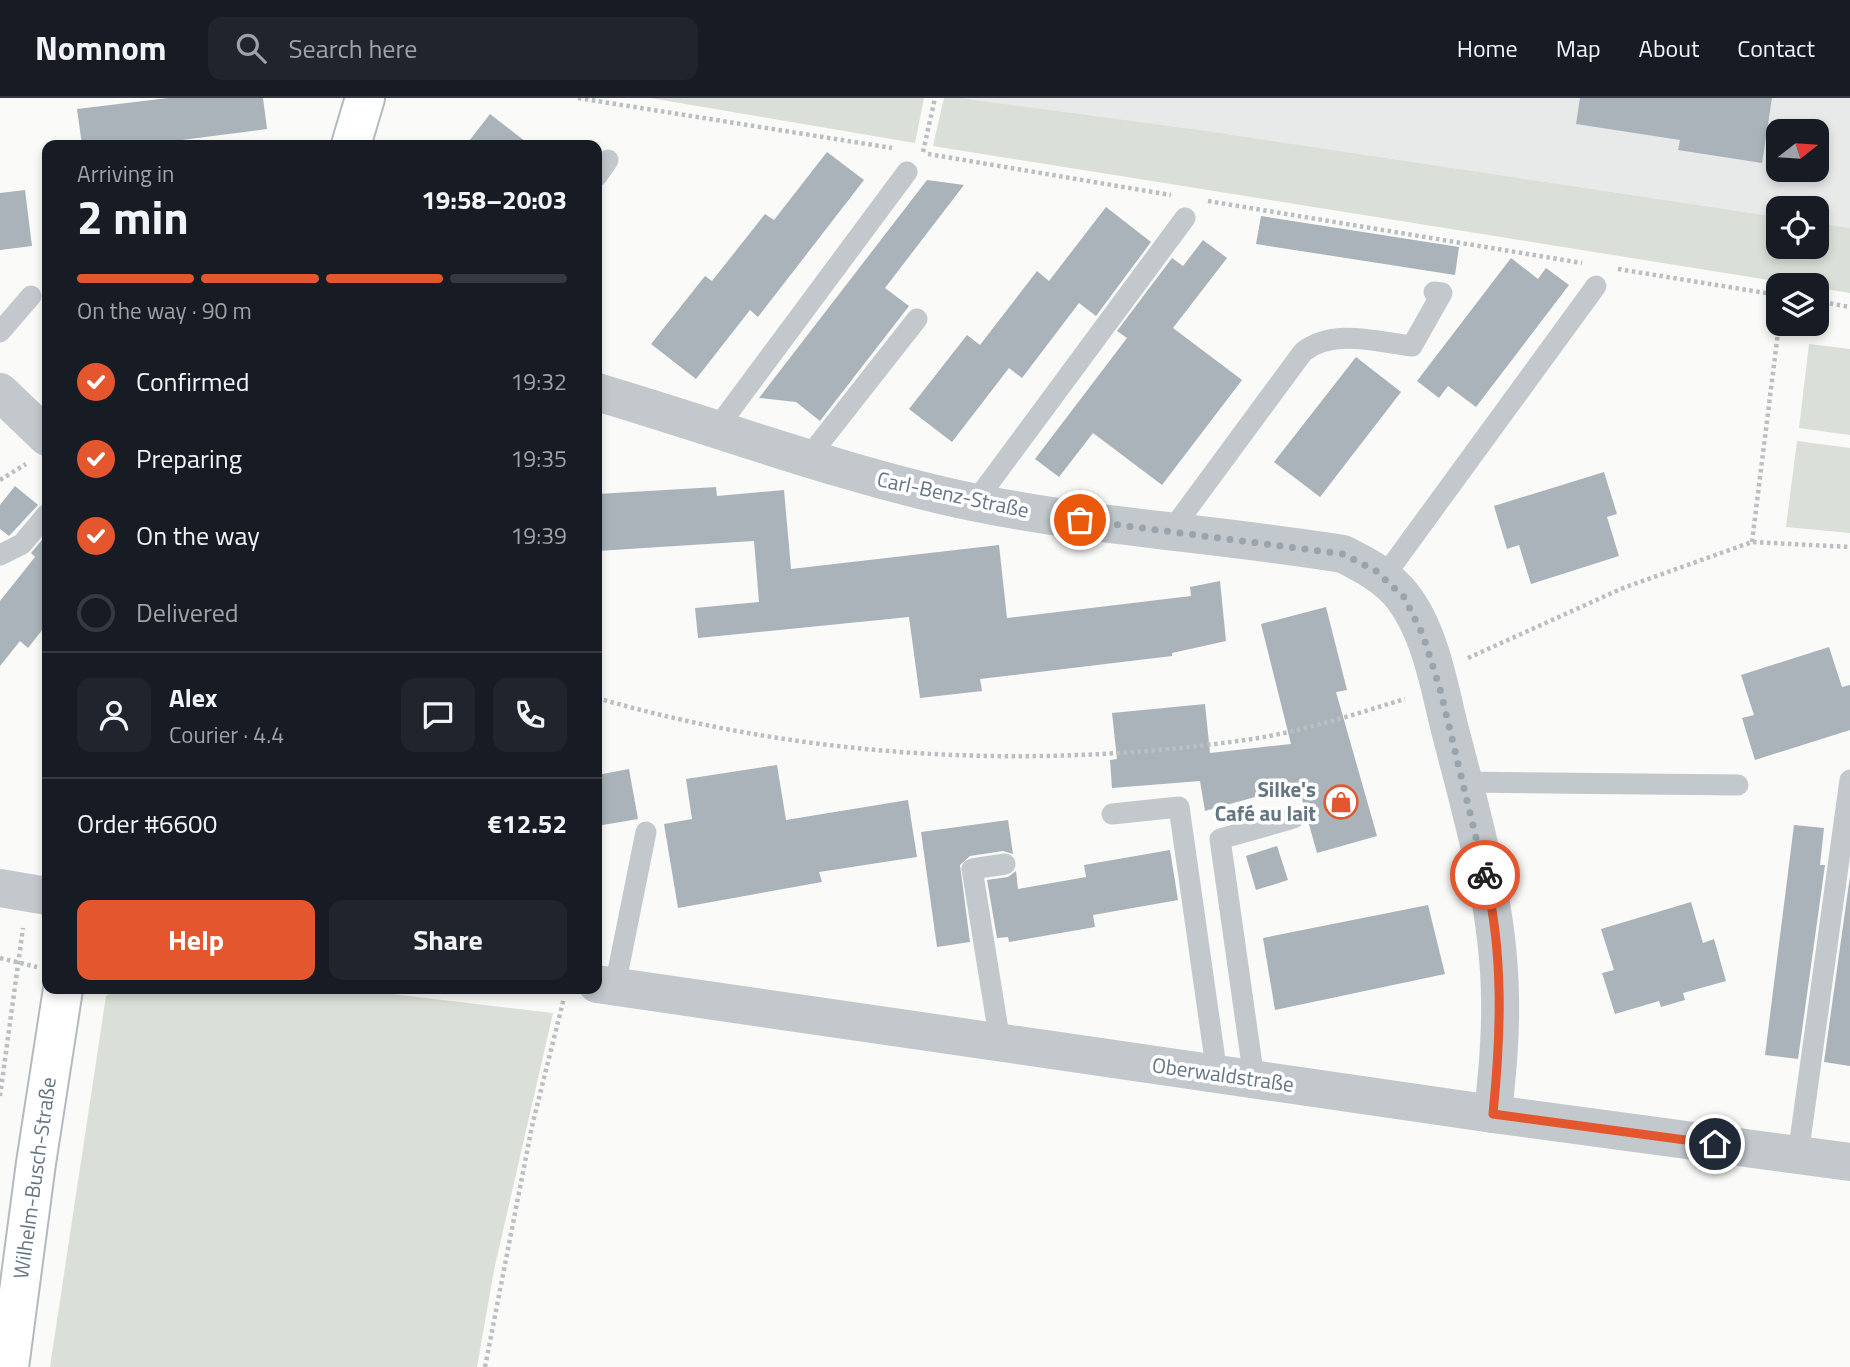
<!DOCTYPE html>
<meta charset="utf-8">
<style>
:root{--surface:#171b24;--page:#20242c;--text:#f1f3f6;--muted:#9ea1a6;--line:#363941;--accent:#e4572e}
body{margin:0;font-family:"Titillium Web",sans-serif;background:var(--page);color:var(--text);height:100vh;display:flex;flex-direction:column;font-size:26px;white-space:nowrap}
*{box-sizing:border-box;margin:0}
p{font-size:23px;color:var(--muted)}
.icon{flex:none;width:38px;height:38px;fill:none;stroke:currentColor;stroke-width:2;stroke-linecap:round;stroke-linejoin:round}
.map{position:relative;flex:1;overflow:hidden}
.drawer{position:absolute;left:42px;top:42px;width:560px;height:854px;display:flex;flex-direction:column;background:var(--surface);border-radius:14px;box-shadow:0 4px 10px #0003}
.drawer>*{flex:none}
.needle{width:46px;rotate:73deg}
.controls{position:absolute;left:1766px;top:21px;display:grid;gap:14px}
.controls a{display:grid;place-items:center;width:63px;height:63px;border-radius:14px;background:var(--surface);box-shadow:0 4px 10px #0003;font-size:35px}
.pin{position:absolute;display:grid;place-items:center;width:60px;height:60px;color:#fff;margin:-30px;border:4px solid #fff;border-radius:50%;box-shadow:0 2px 7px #0007}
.courier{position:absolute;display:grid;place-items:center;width:70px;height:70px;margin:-35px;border:5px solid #e4572e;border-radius:50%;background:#fff;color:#222;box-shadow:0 2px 9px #0007}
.head em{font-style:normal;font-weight:700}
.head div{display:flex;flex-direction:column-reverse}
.head{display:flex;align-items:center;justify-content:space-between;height:119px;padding:0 35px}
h1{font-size:46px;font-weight:700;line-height:52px}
.bar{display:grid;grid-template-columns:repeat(4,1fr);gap:10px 7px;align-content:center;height:84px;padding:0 35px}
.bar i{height:9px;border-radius:5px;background:var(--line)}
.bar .current{background:var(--accent)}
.bar p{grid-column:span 4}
.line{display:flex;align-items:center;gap:18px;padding:0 35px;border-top:2px solid var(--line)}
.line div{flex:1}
.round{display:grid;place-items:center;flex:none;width:74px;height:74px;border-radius:14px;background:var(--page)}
ol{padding:0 35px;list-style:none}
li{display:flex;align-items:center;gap:21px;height:77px}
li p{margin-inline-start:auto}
li .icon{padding:7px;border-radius:50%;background:var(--accent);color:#fff;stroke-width:4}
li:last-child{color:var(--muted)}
li i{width:38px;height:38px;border:4px solid var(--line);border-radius:50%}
.primary-button{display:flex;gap:14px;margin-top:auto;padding:14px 35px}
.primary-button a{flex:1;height:80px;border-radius:14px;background:var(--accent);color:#fff;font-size:28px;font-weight:700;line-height:80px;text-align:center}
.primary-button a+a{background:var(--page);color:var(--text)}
header{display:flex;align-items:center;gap:42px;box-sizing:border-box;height:98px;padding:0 35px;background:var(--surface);border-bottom:2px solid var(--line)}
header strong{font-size:33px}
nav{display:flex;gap:38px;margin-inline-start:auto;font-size:24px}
.search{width:490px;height:63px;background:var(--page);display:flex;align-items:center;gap:18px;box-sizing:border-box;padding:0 24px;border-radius:14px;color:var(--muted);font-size:26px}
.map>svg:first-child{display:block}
.built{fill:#e8e9e9;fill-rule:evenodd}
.green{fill:#dadfd7}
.building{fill:#aab3b9}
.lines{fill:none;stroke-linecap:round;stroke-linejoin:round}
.secondary-casing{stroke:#b3babf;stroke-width:42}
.path{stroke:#bbbfc2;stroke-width:4.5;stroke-dasharray:3.5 3.5;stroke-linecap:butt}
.service{stroke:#c3c8cc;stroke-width:21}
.minor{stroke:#c3c8cc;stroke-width:38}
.tertiary{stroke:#c3c8cc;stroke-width:38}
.secondary{stroke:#fff;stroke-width:38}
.done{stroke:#99a4ac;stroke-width:7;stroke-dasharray:0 12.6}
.route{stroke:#e4572e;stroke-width:9}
.labels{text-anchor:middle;stroke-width:7;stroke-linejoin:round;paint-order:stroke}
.street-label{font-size:21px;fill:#657683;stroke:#fff}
.poi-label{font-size:21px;font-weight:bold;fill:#657683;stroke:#fff;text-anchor:end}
</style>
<header>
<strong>Nomnom</strong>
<div class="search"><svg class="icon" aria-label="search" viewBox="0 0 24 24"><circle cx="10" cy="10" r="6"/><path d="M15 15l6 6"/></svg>Search here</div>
<nav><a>Home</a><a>Map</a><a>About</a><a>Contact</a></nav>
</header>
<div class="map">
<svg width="1850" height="1269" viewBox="0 0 1850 1269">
<rect width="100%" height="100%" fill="#fafaf8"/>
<!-- built -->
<path class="built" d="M 961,0 L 1850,0 L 1850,130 L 1817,125 L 1816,110 L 1778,110 L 1778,119 L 1200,32 ZM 1778,33 L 1816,33 L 1816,72 L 1778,72 Z"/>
<!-- green -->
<g class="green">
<polygon points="650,0 924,0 915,45"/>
<polygon points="944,0 961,0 1200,32 1778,119 1778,149 1816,149 1817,125 1850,130 1850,195 933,48"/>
<polygon points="1809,246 1850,251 1850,337 1799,330"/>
<polygon points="1797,343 1850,350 1850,435 1786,429"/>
<polygon points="115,891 350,891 553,915 494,1172 477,1269 50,1269 106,898"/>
</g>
<!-- building -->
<g class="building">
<polygon points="168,0 263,0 267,31 174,43 175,47 82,47 77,11"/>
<polygon points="1580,0 1772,0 1762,65 1678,52 1680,42 1576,26"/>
<polygon points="490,16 530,47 466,47"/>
<polygon points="827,54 864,82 758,219 750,212 696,281 651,246 705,178 712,183 765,116 774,122"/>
<polygon points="927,82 964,87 885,190 909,208 820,323 796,304 759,300"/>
<polygon points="25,92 32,148 0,152 0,95"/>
<polygon points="1106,109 1151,144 1096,218 1079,205 1022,280 1009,270 952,344 909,311 967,237 980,247 1037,173 1049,183"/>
<polygon points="1261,118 1459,149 1455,177 1256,146"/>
<polygon points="1203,142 1227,160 1173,230 1242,282 1162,387 1093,335 1059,379 1035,361 1127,240 1117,233 1172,160 1183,168"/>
<polygon points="1511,160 1538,181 1546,170 1569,187 1476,309 1448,288 1439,300 1417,283"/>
<polygon points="1356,259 1401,294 1320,399 1274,364"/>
<polygon points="1604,374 1617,416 1607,419 1619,458 1531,486 1519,447 1507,451 1494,408"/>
<polygon points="15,388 38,407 9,438 0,431 0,407"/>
<polygon points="716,389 717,398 784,392 791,471 999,447 1007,520 1191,498 1190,489 1220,483 1226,543 1172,555 1172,558 980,581 982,593 920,600 909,519 698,540 695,510 759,504 754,443 597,453 597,396"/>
<polygon points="47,436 47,526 28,550 20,543 0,568 0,503 35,459 31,455"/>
<polygon points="1326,509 1347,592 1336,594 1377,738 1317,755 1298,687 1205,713 1200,683 1112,690 1110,662 1117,661 1112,615 1205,606 1210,655 1291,646 1261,526"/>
<polygon points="1829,549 1842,589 1850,587 1850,632 1755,662 1742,620 1754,617 1741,577"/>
<polygon points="777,667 786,722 908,702 917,759 819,774 822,784 678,810 664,726 692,721 686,681"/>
<polygon points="629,671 638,721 597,728 597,677"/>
<polygon points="1008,722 1013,756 1003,753 970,758 960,767 970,844 937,849 921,734"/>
<polygon points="1794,727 1824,730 1820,767 1825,767 1798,961 1765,957"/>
<polygon points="1277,748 1288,782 1256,792 1246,758"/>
<polygon points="1170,752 1178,802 1093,817 1095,829 1009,844 1008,839 997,840 987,782 1008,779 1016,773 1018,791 1086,779 1084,767"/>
<polygon points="1850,778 1850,968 1824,964"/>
<polygon points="1691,804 1703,845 1714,841 1726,883 1683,895 1685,902 1661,909 1659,903 1615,916 1602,875 1614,872 1601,831"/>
<polygon points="1428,807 1445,876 1275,912 1263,840"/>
</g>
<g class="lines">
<defs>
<g id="secondary">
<polyline points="351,47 365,0"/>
<polyline points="9,1269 36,1065 63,891"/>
</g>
</defs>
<!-- secondary casing -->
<use href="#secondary" class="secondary-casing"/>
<!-- path -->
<g class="path">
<polyline points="578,0 892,50"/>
<polyline points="923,54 935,0"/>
<polyline points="928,56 1171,97"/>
<polyline points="1208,103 1582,165"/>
<polyline points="1618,171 1778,197"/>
<polyline points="1816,203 1850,209"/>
<polyline points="0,382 26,366"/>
<polyline points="1752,444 1779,226"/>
<polyline points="1468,560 1623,490 1752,444 1850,449"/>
<path d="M 597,600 C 807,661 1035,673 1252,641 C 1304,633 1355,616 1405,601"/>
<polyline points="0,860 37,869"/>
<polyline points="0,998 23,830"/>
<polyline points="485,1269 532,1028 564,900"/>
</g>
<!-- service -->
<g class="service">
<polyline points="597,78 608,62"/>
<polyline points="0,234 31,198"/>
<polyline points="717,330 907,74"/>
<polyline points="807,361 917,221"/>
<polyline points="975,404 1185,120"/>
<path d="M 1171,433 L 1303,254 C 1333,230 1377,244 1412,248 L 1442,195 L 1434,194"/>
<polyline points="0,457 22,446 47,416"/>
<polyline points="1383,480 1596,188"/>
<polyline points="1464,684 1738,687"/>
<polyline points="1112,716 1179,709 1217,976"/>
<polyline points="615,888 646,734"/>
<polyline points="1000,944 972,771 1005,766"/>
<polyline points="1254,981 1220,741 1294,720"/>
<polyline points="1798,1057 1850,682"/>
</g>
<!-- minor -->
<g class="minor">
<polyline points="0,294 47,339"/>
<path d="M 597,294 C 722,331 844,377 972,404 C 1094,429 1220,436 1343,456 C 1365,467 1388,479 1403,499 C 1430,534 1439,587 1449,628 C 1472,717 1499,808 1500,899 C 1501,939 1497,977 1493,1016"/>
</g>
<!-- tertiary -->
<g class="tertiary">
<polyline points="0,790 47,798"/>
<polyline points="597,886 1493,1016 1850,1064"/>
</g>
<!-- secondary -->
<use href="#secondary" class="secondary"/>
</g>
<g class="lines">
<!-- done -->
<polyline class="done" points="1080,422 1343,456 1376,473 1404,499 1423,537 1440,591 1485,777"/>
<!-- route -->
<path class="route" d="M 1485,777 C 1504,856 1501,936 1493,1016 L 1715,1046"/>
</g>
<!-- icons -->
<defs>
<symbol id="shop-ring" viewBox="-11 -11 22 22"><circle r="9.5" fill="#fff" stroke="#e4572e" stroke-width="1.5"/><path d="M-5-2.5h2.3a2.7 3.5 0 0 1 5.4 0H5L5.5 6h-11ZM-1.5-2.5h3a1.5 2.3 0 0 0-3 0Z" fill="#e4572e"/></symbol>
</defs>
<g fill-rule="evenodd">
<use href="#shop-ring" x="1322" y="685" width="38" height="38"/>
</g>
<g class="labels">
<!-- street labels -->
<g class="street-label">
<text transform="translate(953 397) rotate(12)" y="7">Carl-Benz-Straße</text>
<text transform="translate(1223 977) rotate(8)" y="7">Oberwaldstraße</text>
<text transform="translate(35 1080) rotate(-82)" y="7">Wilhelm-Busch-Straße</text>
</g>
<!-- poi labels -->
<g class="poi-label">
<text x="1316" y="699">Silke's<tspan x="1316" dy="24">Café au lait</tspan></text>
</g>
</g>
</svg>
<div class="controls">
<a><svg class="needle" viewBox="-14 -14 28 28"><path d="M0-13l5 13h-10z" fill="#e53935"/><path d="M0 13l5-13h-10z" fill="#9ea1a6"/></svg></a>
<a><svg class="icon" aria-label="locate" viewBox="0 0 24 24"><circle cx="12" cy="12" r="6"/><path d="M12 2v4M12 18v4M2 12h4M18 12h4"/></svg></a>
<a><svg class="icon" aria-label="layers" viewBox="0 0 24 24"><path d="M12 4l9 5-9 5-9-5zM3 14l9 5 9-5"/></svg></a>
</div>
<div class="pin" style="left:1080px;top:422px;background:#ea580c"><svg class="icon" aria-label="bag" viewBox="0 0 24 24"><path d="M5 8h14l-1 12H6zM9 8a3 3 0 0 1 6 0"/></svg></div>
<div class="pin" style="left:1715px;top:1046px;background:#1f2937"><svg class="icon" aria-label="home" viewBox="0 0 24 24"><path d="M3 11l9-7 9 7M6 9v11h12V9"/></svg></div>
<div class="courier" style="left:1485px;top:777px"><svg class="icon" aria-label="bike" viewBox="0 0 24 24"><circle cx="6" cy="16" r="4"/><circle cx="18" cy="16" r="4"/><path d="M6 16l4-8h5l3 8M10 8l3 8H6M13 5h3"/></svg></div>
<section class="drawer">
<div class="head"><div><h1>2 min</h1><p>Arriving in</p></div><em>19:58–20:03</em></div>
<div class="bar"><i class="current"></i><i class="current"></i><i class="current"></i><i></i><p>On the way · 90 m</p></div>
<ol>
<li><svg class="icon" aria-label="check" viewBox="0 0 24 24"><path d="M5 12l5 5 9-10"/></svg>Confirmed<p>19:32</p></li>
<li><svg class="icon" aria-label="check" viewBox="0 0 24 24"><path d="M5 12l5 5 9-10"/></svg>Preparing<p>19:35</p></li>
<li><svg class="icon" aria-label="check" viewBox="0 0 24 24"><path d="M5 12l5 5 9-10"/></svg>On the way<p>19:39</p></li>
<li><i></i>Delivered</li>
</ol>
<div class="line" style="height:126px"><a class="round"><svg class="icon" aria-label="person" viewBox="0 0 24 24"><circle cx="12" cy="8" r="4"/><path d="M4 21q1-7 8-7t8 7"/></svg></a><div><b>Alex</b><p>Courier · 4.4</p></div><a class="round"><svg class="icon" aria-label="chat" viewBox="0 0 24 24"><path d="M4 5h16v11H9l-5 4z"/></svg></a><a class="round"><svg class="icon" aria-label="phone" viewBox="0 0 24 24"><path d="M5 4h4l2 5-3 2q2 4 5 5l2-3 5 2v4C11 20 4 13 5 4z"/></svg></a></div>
<div class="line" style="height:91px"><div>Order #6600</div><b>€12.52</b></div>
<div class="primary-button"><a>Help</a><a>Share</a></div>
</section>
</div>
